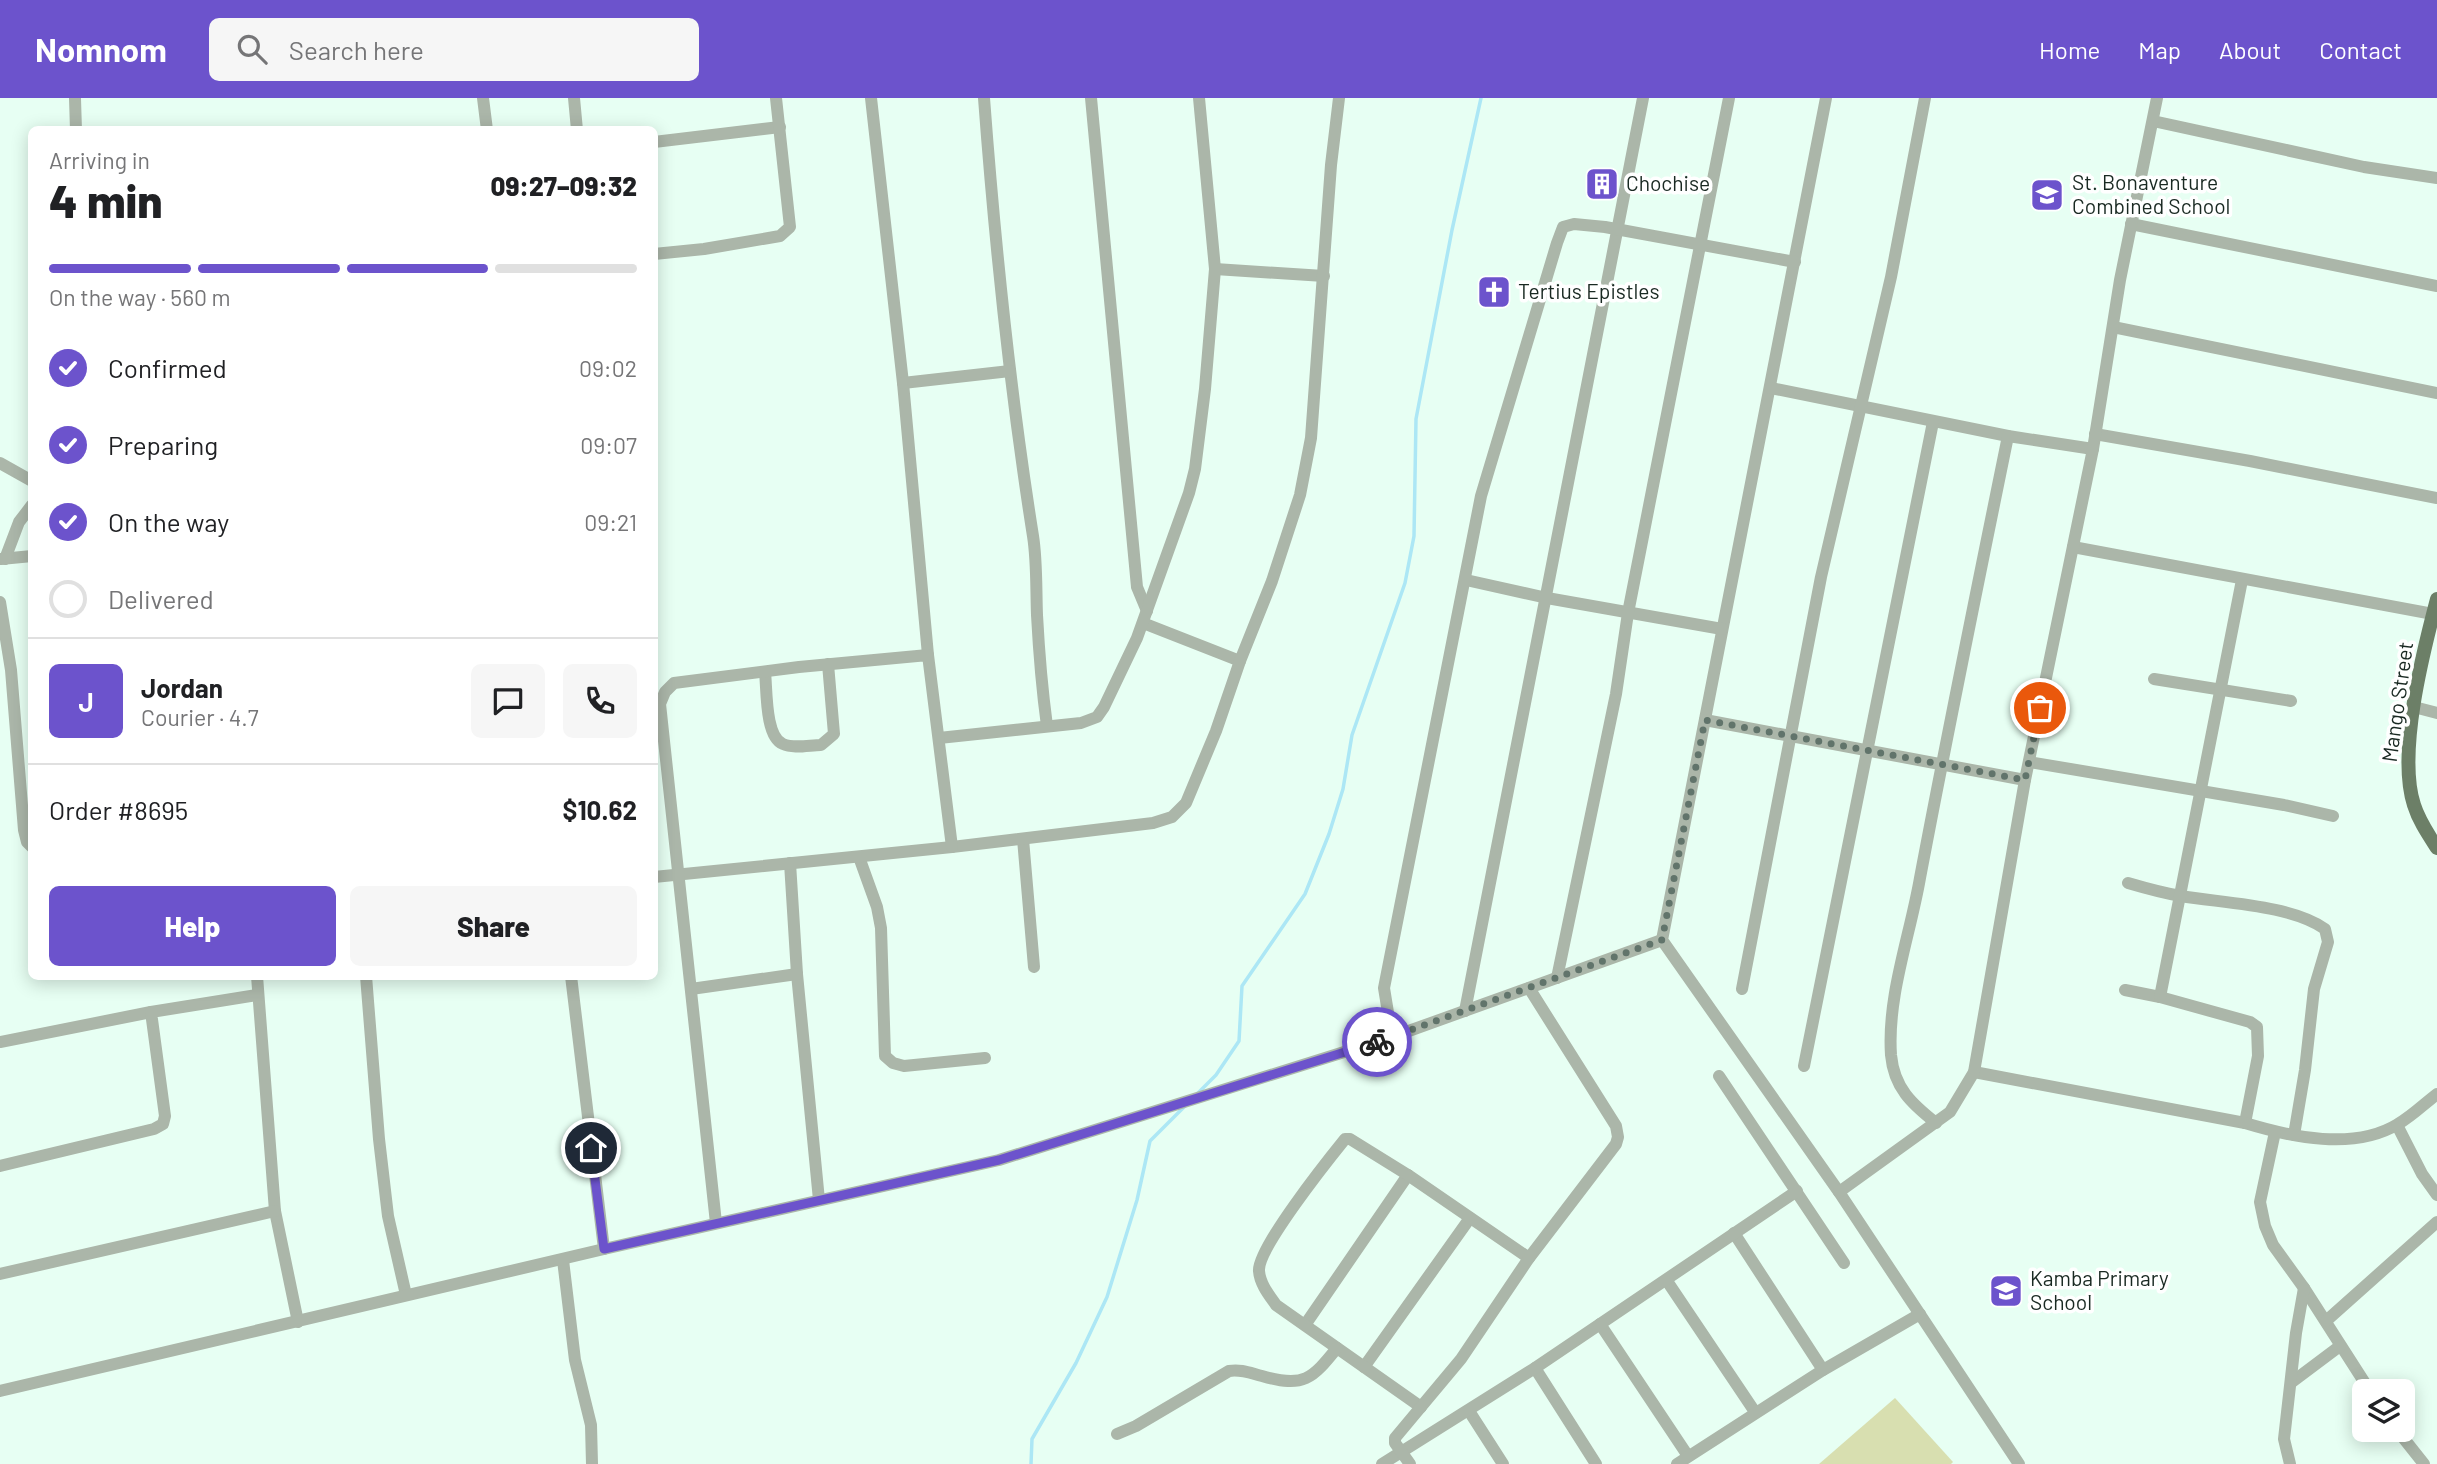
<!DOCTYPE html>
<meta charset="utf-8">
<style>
:root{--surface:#fff;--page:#f6f6f6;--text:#202124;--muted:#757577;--line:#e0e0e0;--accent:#6c53cc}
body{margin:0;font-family:Barlow,sans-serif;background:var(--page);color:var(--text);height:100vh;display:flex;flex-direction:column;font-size:26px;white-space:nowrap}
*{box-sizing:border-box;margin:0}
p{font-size:23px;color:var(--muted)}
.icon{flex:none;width:38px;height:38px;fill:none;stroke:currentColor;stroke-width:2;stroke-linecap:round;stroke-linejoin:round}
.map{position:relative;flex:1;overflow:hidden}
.sheet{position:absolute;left:28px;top:28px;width:630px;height:854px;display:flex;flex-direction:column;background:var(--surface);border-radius:10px;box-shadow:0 4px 18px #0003}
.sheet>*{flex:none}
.buttons{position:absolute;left:2352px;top:1281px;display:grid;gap:14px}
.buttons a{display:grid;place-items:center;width:63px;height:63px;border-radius:10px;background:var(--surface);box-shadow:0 4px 18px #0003;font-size:35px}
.pin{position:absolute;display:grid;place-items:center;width:60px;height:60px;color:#fff;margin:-30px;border:4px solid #fff;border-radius:50%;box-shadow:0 2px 7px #0007}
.courier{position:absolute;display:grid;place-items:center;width:70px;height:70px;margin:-35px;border:5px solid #6c53cc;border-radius:50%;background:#fff;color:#222;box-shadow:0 2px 9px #0007}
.summary em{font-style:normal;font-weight:800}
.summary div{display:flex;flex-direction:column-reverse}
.summary{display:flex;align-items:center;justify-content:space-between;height:119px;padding:0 21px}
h1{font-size:46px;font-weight:800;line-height:52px}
.bar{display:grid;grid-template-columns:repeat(4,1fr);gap:10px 7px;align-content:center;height:84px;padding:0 21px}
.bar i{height:9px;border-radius:5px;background:var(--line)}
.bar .active{background:var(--accent)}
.bar p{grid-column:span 4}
.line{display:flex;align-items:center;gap:18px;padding:0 21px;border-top:2px solid var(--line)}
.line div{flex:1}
.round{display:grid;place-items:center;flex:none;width:74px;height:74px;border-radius:10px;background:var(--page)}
ol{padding:0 21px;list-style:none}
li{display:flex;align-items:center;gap:21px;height:77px}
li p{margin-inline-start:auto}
li .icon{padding:7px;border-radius:50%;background:var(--accent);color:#fff;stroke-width:4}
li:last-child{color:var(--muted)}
li i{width:38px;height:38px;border:4px solid var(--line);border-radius:50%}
.cta{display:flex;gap:14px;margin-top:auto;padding:14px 21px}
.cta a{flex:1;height:80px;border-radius:10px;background:var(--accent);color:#fff;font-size:28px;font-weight:800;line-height:80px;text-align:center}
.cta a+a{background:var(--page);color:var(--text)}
header{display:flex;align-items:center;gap:42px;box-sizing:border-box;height:98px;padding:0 35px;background:var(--accent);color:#fff}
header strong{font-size:33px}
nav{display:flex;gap:38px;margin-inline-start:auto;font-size:24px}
.search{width:490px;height:63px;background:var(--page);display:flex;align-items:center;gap:18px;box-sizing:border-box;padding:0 24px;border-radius:10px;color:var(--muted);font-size:26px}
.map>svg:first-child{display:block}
.green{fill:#d8dfb0}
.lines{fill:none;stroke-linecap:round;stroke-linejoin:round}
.stream{stroke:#ace7f5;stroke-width:3.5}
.minor{stroke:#abb6a9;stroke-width:12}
.major{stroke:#6c7f67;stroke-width:14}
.done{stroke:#61746b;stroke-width:7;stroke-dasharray:0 12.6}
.route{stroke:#6c53cc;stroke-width:9}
.labels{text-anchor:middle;stroke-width:7;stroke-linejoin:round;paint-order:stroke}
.poi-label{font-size:21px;fill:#192922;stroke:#fff;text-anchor:start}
.street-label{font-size:21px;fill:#192922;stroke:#fff}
</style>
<header>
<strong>Nomnom</strong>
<div class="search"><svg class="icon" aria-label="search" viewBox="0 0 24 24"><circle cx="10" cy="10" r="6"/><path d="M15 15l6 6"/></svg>Search here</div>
<nav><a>Home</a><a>Map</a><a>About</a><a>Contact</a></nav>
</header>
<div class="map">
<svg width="2437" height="1366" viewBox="0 0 2437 1366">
<rect width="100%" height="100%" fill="#e7fff3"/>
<!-- green -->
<polygon class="green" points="1895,1300 1953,1364 1951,1366 1819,1366"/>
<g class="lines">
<!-- stream -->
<g class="stream">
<polyline points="1198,995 1216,977 1239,943 1242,888 1305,796 1329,736 1343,691 1352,637 1405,485 1414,438 1416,321 1452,132 1481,0"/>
<polyline points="1031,1366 1032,1341 1076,1265 1107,1199 1137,1102 1150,1043 1185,1008"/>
</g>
<!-- minor -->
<g class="minor">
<polyline points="75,0 76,32"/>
<polyline points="483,0 487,32"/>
<polyline points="574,0 577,32"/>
<polyline points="871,0 903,285 928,557"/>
<path d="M 984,0 C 995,147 1010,293 1033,438 C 1037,463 1036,491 1037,517 C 1039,555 1042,591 1047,628"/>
<polyline points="1091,0 1137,489 1147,513"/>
<polyline points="1826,0 1662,842 1839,1094 2019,1366"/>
<polyline points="2153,23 2364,69 2437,80"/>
<polyline points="654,44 780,29"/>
<polyline points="2131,126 2437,188"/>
<polyline points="654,156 704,151 780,138 790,129 776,0"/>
<polyline points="1215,171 1324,178"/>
<polyline points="2113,229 2437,295"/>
<polyline points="903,285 1010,273"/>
<polyline points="1771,290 2008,338 2093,351"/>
<polyline points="2095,336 2250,363 2437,400"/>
<polyline points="0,365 32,383"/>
<polyline points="2073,449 2433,516"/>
<polyline points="1,461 32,458"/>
<polyline points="5,461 19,424 32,407"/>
<polyline points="1466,482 1547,500 1722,531"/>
<polyline points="0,504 11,572 24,732 27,744 32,749"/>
<polyline points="1143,525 1240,563"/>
<path d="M 765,574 C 767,592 765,639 783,646 C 793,651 810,647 821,647 L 834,636 L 828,566"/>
<polyline points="2154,581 2291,603"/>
<polyline points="2414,609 2437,615"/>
<polyline points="1705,622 2025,682"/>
<polyline points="939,640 1081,625 1097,619 1104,609 1137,540 1189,395 1195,371 1205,291 1215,171 1199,0"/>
<polyline points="2029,664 2284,707 2333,718"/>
<polyline points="1023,741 1034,869"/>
<polyline points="859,759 877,809 881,830 885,958 893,965 904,968 985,960"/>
<polyline points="790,765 797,876 819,1102"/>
<polyline points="654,779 952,749 1153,725 1172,719 1186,705 1216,633 1240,563 1272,483 1300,397 1311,340 1331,67 1339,0"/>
<path d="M 2128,785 C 2145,790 2163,795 2181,798 C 2222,805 2292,807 2325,831 L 2328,844 L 2314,891 L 2305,972 L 2294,1037"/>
<polyline points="257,878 275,1113 298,1224"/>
<polyline points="366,878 379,1041 388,1118 406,1197"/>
<polyline points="571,878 604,1151"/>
<polyline points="1557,880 1616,596 1628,515 1729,0"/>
<polyline points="691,891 797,876"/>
<polyline points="1742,891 1821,479 1891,179 1925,0"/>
<polyline points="2125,892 2160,899 2250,924 2257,929 2258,958 2245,1025"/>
<polyline points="2160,899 2242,482"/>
<polyline points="1465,913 1643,0"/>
<polyline points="1392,939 1384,890 1481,398 1557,145 1563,129 1574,126 1605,129 1795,164"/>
<polyline points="0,944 151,914"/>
<polyline points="1804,968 1933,324"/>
<path d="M 1974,974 L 2245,1025 C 2291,1039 2354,1053 2398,1026 C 2412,1018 2424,1006 2437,996"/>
<polyline points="1719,978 1844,1165"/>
<path d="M 1936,1025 C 1912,1006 1894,990 1891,957 C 1887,898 1910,838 1920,780 C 1948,632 1978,485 2008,338"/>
<polyline points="2397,1027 2422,1076 2437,1097"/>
<polyline points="2275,1034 2260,1104 2265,1128 2273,1147 2304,1190 2370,1293"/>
<polyline points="0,1068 154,1031 163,1026 165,1018 151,914 257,897"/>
<polyline points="1839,1094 1950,1014 1974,974 2025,682 2093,351 2120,182 2157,0"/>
<polyline points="716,1125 660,606 665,594 674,585 799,569 928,557 952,749"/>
<polyline points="1734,1135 1823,1272"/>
<polyline points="563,1162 575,1262 591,1327 592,1366"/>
<polyline points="0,1176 275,1113"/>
<polyline points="1667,1183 1755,1314"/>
<polyline points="2326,1223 2437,1124"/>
<polyline points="1600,1226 1688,1358"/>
<polyline points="1305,1227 1408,1077"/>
<polyline points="1364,1269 1470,1120"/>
<polyline points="1535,1270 1596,1366"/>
<polyline points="2292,1284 2340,1248"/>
<polyline points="0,1293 604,1151 999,1062 1392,939 1662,842"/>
<path d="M 1421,1309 L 1276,1207 C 1269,1197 1260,1186 1259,1173 C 1257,1151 1328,1062 1345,1041 L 1350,1041 L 1408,1077 L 1529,1160"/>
<polyline points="1469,1313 1503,1366"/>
<polyline points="2397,1332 2424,1366"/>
<path d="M 1117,1336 L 1136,1328 L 1229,1273 C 1241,1271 1250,1275 1262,1278 C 1304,1290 1312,1281 1337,1250"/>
<polyline points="1382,1366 1535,1270 1797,1093"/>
<polyline points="1410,1366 1395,1345 1395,1340 1461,1261 1529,1160 1616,1046 1618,1039 1616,1028 1529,890"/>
<polyline points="1677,1366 1823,1272 1920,1216"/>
<polyline points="2290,1366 2284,1341 2296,1235 2304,1190"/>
</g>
<!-- major -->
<path class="major" d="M 2437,501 C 2423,554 2397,655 2414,707 C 2419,723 2428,736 2437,750"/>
</g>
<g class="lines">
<!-- done -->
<polyline class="done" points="1377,944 1662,842 1705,622 2025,682 2040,610"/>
<!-- route -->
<polyline class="route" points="591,1050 604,1151 999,1062 1377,944"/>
</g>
<!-- icons -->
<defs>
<symbol id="building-square" viewBox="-11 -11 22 22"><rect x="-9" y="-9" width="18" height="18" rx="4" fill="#6c53cc" stroke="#fff"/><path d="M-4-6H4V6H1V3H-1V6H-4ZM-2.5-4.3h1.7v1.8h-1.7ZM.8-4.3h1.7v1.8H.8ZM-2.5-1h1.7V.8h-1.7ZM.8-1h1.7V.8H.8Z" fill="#fff"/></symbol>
<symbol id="school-square" viewBox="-11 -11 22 22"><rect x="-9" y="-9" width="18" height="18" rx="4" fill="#6c53cc" stroke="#fff"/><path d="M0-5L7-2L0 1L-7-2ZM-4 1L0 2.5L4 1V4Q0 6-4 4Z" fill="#fff"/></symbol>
<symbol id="church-square" viewBox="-11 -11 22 22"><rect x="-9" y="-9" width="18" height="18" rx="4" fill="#6c53cc" stroke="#fff"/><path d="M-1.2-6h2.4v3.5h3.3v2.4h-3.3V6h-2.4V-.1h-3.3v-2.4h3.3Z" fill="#fff"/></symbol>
</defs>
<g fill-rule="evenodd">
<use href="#building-square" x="1583" y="67" width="38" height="38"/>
<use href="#school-square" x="2028" y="78" width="38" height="38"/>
<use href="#church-square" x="1475" y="175" width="38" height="38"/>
<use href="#school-square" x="1987" y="1174" width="38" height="38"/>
</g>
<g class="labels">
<!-- poi labels -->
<g class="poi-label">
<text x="2072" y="92">St. Bonaventure<tspan x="2072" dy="24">Combined School</tspan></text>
<text x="1626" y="93">Chochise</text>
<text x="1518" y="201">Tertius Epistles</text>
<text x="2030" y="1188">Kamba Primary<tspan x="2030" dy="24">School</tspan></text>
</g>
<!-- street labels -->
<g class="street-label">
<text transform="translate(2398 604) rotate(-82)" y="7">Mango Street</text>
</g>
</g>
</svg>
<div class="buttons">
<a><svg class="icon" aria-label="layers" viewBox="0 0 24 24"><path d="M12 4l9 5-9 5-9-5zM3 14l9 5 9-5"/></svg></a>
</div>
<div class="pin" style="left:2040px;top:610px;background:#ea580c"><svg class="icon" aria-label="bag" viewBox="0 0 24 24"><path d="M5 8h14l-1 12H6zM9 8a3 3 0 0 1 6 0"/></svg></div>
<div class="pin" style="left:591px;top:1050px;background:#1f2937"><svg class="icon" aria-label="home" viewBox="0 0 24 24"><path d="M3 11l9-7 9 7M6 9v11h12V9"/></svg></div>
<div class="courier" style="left:1377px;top:944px"><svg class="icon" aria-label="bike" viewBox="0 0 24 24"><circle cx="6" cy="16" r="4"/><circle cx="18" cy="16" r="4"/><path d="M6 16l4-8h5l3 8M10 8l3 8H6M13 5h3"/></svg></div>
<section class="sheet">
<div class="summary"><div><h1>4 min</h1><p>Arriving in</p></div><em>09:27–09:32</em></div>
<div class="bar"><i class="active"></i><i class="active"></i><i class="active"></i><i></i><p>On the way · 560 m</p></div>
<ol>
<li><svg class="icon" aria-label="check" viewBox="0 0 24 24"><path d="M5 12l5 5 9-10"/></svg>Confirmed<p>09:02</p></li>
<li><svg class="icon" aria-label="check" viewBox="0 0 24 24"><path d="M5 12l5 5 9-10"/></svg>Preparing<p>09:07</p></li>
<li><svg class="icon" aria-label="check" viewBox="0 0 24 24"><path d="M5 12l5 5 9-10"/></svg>On the way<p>09:21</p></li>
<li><i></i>Delivered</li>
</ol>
<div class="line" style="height:126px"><b class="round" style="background:var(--accent);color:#fff">J</b><div><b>Jordan</b><p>Courier · 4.7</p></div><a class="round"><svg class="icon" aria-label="chat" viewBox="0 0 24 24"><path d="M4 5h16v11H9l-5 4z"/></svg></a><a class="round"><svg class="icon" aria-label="phone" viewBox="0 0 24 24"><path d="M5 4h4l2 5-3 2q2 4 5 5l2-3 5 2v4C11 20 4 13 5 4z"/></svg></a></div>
<div class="line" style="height:91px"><div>Order #8695</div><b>$10.62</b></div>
<div class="cta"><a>Help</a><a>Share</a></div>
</section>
</div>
